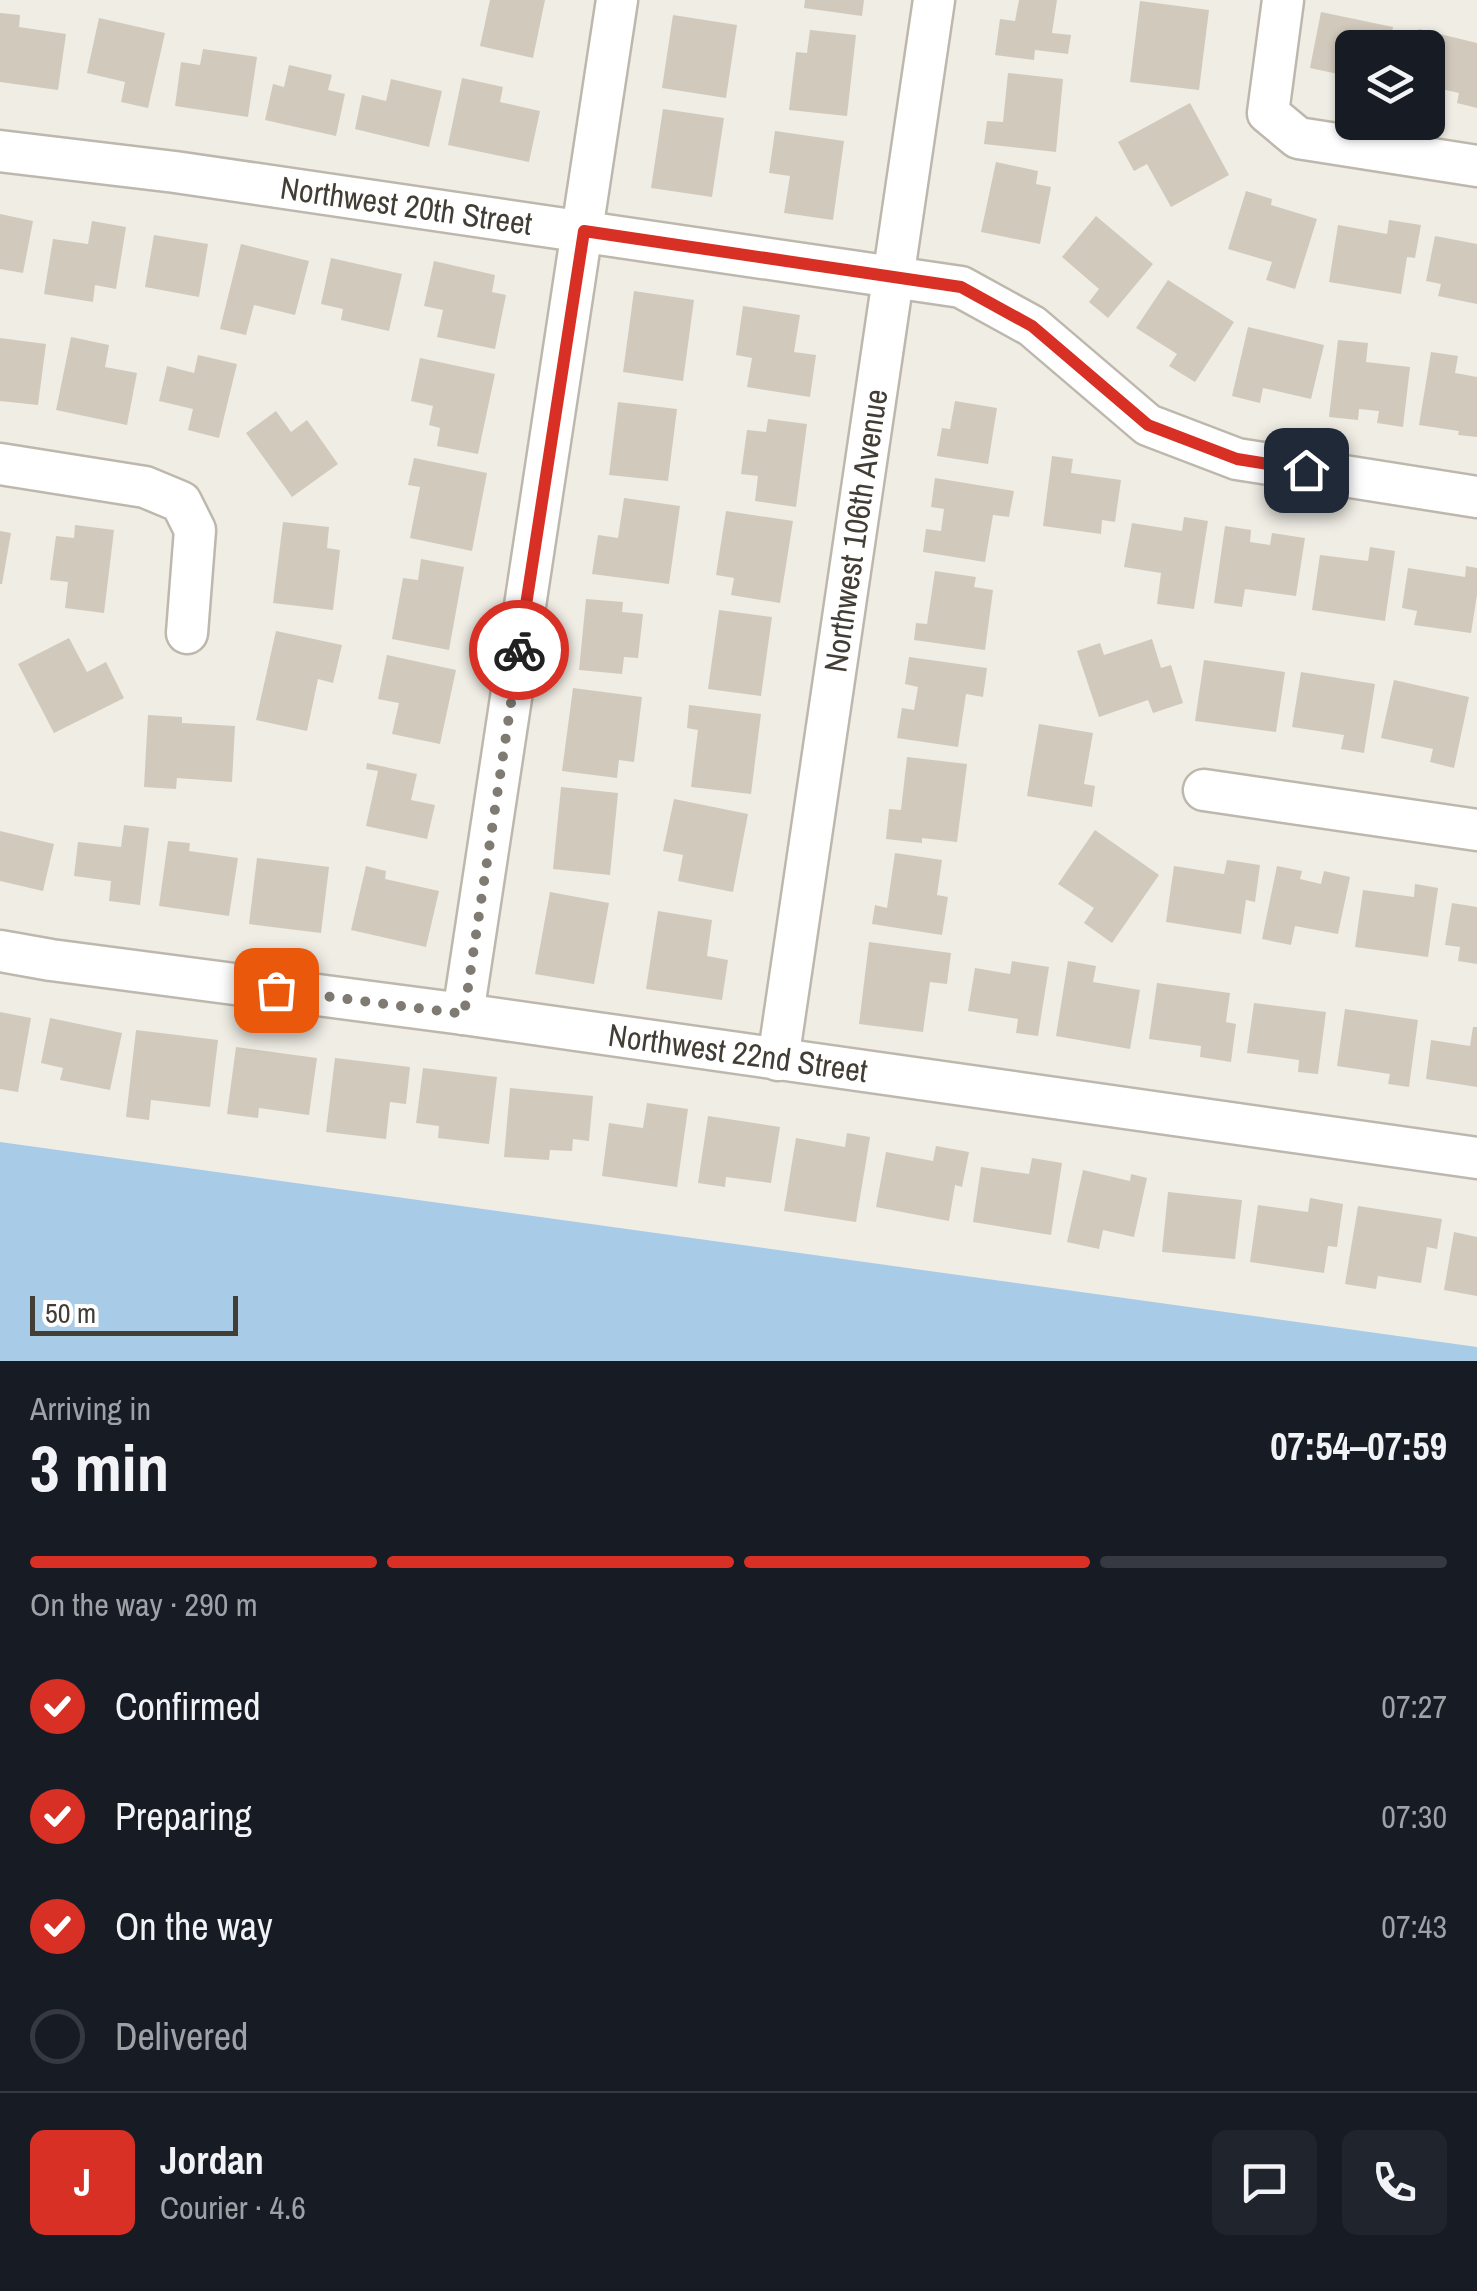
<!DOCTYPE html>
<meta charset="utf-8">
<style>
:root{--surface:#171b24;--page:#20242c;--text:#f1f3f6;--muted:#9ea1a6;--line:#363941;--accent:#d93025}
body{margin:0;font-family:"Archivo Narrow",sans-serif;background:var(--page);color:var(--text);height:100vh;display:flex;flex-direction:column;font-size:38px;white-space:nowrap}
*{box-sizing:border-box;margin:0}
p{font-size:32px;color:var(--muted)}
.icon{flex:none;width:55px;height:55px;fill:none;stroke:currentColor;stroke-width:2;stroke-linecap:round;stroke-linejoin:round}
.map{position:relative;height:1361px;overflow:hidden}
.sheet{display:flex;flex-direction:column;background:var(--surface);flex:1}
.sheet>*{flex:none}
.buttons{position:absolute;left:1335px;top:30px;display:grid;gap:20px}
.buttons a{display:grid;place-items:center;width:110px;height:110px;border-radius:15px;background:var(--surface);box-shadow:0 2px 8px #0004;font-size:50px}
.scale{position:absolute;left:30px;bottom:25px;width:208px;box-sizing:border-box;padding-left:10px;border:5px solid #423e36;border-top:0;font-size:28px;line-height:35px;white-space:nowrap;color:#423e36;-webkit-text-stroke:8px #fff;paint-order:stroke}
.pin{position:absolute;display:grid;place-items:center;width:85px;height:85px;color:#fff;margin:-42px;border-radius:20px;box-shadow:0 5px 15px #0006}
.courier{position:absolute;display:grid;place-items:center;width:100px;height:100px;margin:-50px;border:8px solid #d93025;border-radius:50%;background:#fff;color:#222;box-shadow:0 2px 12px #0007}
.headline em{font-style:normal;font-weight:700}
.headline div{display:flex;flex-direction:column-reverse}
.headline{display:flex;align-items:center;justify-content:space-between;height:170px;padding:0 30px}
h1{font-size:65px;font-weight:700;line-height:75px}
.bar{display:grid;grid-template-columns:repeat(4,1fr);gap:15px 10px;align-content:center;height:120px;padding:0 30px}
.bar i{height:12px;border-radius:8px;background:var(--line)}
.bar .selected{background:var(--accent)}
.bar p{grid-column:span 4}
.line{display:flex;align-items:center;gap:25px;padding:0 30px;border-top:2px solid var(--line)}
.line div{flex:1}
.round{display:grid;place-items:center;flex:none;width:105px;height:105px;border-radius:15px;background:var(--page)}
ol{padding:0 30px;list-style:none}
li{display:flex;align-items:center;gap:30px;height:110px}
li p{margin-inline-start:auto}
li .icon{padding:10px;border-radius:50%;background:var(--accent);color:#fff;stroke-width:4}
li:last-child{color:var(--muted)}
li i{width:55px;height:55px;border:5px solid var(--line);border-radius:50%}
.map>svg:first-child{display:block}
.water{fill:#a8cbe7}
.building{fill:#d1c9bc}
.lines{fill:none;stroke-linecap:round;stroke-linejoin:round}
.minor-casing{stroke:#beb8ac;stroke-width:45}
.minor{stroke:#fff;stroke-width:40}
.done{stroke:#7f7b73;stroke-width:10;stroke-dasharray:0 18}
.route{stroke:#d93025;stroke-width:12}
.labels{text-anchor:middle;stroke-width:10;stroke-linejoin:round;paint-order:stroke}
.street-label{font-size:32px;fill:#423e36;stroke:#fff}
</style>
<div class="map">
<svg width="1477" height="1361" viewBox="0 0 1477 1361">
<rect width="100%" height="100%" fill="#f0ede5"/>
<!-- water -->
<polygon class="water" points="0,1142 1477,1347 1477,1361 0,1361"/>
<!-- building -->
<g class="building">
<polygon points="490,0 545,0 533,58 480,46"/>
<polygon points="805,0 864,0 862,16 804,8"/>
<polygon points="1019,0 1057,0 1052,33 1071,35 1068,54 1035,50 1034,60 995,55 1000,19 1015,21"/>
<polygon points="1140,1 1209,10 1199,90 1130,82"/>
<polygon points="1321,12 1393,27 1389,48 1352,48 1352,77 1310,68"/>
<polygon points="0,13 20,15 19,27 66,34 58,90 0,82"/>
<polygon points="673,15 737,25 726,98 662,88"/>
<polygon points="99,18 165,33 148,108 121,102 125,82 87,73"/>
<polygon points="1419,29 1477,43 1477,108 1457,103 1459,93 1428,86 1428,48 1415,48"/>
<polygon points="810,30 856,35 847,116 789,110 796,52 807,53"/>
<polygon points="203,49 257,57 248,117 175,106 181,62 200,65"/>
<polygon points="289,65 332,75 328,90 345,94 336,136 265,120 273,84 284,87"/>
<polygon points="1008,73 1063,79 1056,152 984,144 987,121 1003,122"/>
<polygon points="462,78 503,87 500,102 540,111 529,162 448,145"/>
<polygon points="391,79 442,91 429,147 355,129 362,95 386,101"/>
<polygon points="1190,103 1229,175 1171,207 1147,164 1134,171 1118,142"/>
<polygon points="663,109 724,118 712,197 651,188"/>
<polygon points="775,131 844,141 833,220 784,213 790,176 769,173"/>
<polygon points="996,162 1038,171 1036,184 1051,187 1040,244 981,232"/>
<polygon points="1246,191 1272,199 1271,205 1317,219 1295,289 1266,280 1272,262 1228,249"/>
<polygon points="0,214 33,221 23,273 0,269"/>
<polygon points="1096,216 1153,264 1108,318 1089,302 1099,289 1062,257"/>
<polygon points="1389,220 1421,225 1415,258 1407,257 1401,294 1329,282 1338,225 1387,234"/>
<polygon points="92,221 126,227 116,289 95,285 93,302 44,294 53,239 88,244"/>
<polygon points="154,235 208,244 199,297 145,287"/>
<polygon points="1435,236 1477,244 1477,304 1438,296 1441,284 1426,281"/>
<polygon points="241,244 309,261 295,315 254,305 246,335 220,329"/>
<polygon points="331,258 402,274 389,331 341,320 343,309 321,304"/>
<polygon points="434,261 495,275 492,292 506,295 495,349 437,337 443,310 424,306"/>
<polygon points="1168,280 1234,322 1195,382 1169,366 1177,354 1136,328"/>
<polygon points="634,291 694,300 683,381 623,372"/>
<polygon points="743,306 800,315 794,352 816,355 810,397 747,387 752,358 736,355"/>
<polygon points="1248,327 1324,345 1311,399 1263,388 1260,403 1232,396"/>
<polygon points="71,337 109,345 105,367 137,373 127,425 56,410"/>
<polygon points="0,338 46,344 38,405 0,401"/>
<polygon points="1338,340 1368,343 1366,362 1410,367 1403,427 1377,423 1379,411 1359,409 1358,420 1329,417"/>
<polygon points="1431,352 1458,356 1455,373 1477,377 1477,437 1458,435 1459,431 1419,425"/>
<polygon points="198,355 237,364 219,438 188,430 193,409 159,401 167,366 194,373"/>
<polygon points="420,358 495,374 478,454 437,446 440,428 429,425 433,406 411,401"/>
<polygon points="955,401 997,408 988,464 937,456 942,428 950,429"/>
<polygon points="618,402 677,409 668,481 609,475"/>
<polygon points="276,411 291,432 307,420 338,464 292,497 246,433"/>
<polygon points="768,419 807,424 796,507 755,501 758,476 741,474 747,430 766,432"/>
<polygon points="1052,456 1073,459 1071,473 1121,480 1115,522 1102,520 1101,534 1043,526"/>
<polygon points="414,458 487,473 472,551 410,538 420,487 408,485"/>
<polygon points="935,478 1014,491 1009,517 993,515 985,562 923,552 926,529 941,531 944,509 931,507"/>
<polygon points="624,498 680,506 669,584 592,574 598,535 618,538"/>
<polygon points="726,511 793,521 780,603 731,595 734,578 716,575"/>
<polygon points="1184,517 1208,521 1194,609 1157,604 1161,573 1124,567 1132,523 1182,531"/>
<polygon points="283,522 329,527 327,548 340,550 333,610 273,603"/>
<polygon points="75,525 114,530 104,613 65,608 68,582 50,580 56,536 74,538"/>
<polygon points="1225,526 1251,530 1250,542 1270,545 1272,533 1305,538 1296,596 1245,589 1242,607 1214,603"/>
<polygon points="0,531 11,533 2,584 0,584"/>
<polygon points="1370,547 1395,551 1385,621 1312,610 1320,555 1368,561"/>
<polygon points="421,559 464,567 449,650 392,639 403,578 418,580"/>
<polygon points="1466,566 1477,568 1477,595 1471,633 1414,625 1417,611 1402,608 1408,568 1465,577"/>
<polygon points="935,571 976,577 974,587 993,590 985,650 914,640 916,623 927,624"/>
<polygon points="586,599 623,602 622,612 643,614 638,658 624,657 622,674 579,670"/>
<polygon points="719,610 772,617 761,696 708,689"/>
<polygon points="276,631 342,645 333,683 318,679 307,731 256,720"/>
<polygon points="69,638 87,672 106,662 124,698 54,733 18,664"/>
<polygon points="1152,639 1161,668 1171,665 1183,703 1153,713 1148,700 1099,717 1077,651 1100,643 1104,655"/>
<polygon points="387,655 456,670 440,744 392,734 399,703 378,699"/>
<polygon points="909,657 987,668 983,697 966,694 958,747 897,738 902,708 914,710 918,687 905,684"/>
<polygon points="1204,660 1285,672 1276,732 1195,721"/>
<polygon points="1301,672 1375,684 1364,753 1341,749 1344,735 1292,727"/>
<polygon points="1394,680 1469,697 1454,768 1430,762 1433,749 1381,738"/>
<polygon points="573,688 642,697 634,762 619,760 617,778 562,771"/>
<polygon points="689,705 761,714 751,794 691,787 698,730 687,728"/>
<polygon points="148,715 182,717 182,723 235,726 232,782 177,778 176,789 144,787"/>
<polygon points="1039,724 1093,733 1084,784 1095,786 1092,807 1027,796"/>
<polygon points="907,757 967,764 957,842 922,838 922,843 886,839 889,809 901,810"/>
<polygon points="367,763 417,774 411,800 435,805 427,839 366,826 378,771 366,769"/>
<polygon points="561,787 618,793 610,875 553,869"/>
<polygon points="674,799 748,814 733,892 678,881 683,855 663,851"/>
<polygon points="124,825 149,828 140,905 109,901 111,881 74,876 78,842 121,847"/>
<polygon points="1095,830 1159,875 1112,943 1084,923 1094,908 1058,884"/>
<polygon points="0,831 54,844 43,891 0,881"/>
<polygon points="168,841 190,843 189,851 238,858 229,916 159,906"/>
<polygon points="895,853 942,860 937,895 948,897 942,935 872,924 875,905 887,908"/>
<polygon points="257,858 329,867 321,933 249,924"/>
<polygon points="1227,860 1260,865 1255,902 1246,900 1241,934 1166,922 1174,866 1224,874"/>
<polygon points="366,866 386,871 385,879 439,891 426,947 351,930"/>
<polygon points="1277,866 1302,871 1300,879 1321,884 1324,871 1350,877 1338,934 1295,926 1291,945 1262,939"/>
<polygon points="1415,884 1438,888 1428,957 1355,947 1363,890 1414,897"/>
<polygon points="550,892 609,903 594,984 535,974"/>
<polygon points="1452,903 1477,907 1477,964 1458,961 1460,947 1445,945"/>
<polygon points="658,911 712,920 707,956 728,960 722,1000 646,989"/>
<polygon points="869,942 951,953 947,984 930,982 923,1032 859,1024"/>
<polygon points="1012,961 1049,967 1038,1036 1016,1033 1018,1019 968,1011 975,968 1010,974"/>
<polygon points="1068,961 1096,966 1093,982 1140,990 1130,1049 1056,1036"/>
<polygon points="1157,983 1230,993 1226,1022 1236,1024 1231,1062 1200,1057 1201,1046 1149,1039"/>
<polygon points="1254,1003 1326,1012 1318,1074 1298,1072 1299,1060 1247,1053"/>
<polygon points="1345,1009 1418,1020 1409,1087 1388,1084 1390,1074 1337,1066"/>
<polygon points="0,1012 31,1018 18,1092 0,1089"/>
<polygon points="50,1018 122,1033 110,1090 60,1080 63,1068 41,1063"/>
<polygon points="1473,1027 1477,1027 1477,1087 1426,1079 1431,1040 1470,1046"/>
<polygon points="136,1030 218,1040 210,1107 151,1100 149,1120 126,1117"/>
<polygon points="236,1047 317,1058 309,1115 259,1108 258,1118 227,1114"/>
<polygon points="335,1058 410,1067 406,1104 390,1102 386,1139 326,1132"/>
<polygon points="423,1068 497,1077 489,1144 438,1138 439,1126 416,1123"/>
<polygon points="510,1088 593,1096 589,1141 573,1139 572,1151 550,1150 549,1160 504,1157"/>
<polygon points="647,1103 688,1109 677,1187 602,1176 609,1123 643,1128"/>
<polygon points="708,1116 780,1127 771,1183 726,1177 725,1187 698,1183"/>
<polygon points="847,1133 870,1137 856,1222 784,1211 796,1138 845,1147"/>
<polygon points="936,1146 969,1152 962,1187 955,1185 949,1221 876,1207 886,1152 933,1161"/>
<polygon points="1032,1158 1062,1163 1051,1235 973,1222 981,1167 1029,1174"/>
<polygon points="1083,1170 1130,1181 1131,1174 1147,1178 1134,1237 1103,1230 1099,1249 1067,1242"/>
<polygon points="1168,1192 1242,1200 1235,1259 1162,1252"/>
<polygon points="1310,1198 1343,1204 1337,1247 1328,1246 1324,1273 1250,1262 1258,1205 1308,1212"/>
<polygon points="1358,1206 1442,1219 1437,1249 1427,1247 1421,1283 1378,1276 1376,1289 1345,1284"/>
<polygon points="1454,1232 1477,1237 1477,1296 1444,1290"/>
</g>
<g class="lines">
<defs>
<g id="minor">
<polyline points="1283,0 1268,113 1298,138 1477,166"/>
<path id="s1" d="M 0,151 L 175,172 L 961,287 L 1032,326 L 1148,425 L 1237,459 L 1477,497"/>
<polyline points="0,464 145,487 181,502 195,530 187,633"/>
<polyline points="1204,790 1477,830"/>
<path id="s2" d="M 0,951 L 51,960 L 463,1014 L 1477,1158"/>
<polyline points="463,1014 617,0"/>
<path id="s3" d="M 778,1060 L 934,0"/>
</g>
</defs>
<!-- minor casing -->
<use href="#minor" class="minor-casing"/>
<!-- minor -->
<use href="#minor" class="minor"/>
</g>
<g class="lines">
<!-- done -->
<polyline class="done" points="276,990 464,1014 519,650"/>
<!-- route -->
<polyline class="route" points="519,650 584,231 961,287 1032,326 1148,425 1237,459 1306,470"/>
</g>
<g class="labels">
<!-- street labels -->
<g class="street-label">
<text dy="11" stroke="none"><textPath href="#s1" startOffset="410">Northwest 20th Street</textPath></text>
<text dy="11" stroke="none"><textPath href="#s3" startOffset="535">Northwest 106th Avenue</textPath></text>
<text dy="11" stroke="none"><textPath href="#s2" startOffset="745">Northwest 22nd Street</textPath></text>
</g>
</g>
</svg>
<div class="buttons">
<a><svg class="icon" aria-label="layers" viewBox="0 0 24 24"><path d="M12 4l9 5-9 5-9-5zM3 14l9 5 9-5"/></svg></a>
</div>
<div class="scale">50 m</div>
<div class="pin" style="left:276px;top:990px;background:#ea580c"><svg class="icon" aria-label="bag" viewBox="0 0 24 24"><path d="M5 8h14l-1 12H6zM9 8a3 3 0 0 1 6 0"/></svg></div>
<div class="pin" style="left:1306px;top:470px;background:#1f2937"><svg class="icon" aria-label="home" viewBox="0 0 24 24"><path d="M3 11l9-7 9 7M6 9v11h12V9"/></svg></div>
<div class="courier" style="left:519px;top:650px"><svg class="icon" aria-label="bike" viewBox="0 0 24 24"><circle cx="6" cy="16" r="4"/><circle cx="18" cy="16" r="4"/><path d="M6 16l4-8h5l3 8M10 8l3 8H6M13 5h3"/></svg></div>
</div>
<section class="sheet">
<div class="headline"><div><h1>3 min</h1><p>Arriving in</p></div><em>07:54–07:59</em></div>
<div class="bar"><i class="selected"></i><i class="selected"></i><i class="selected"></i><i></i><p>On the way · 290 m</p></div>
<ol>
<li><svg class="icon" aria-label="check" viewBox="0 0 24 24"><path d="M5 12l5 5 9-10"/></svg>Confirmed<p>07:27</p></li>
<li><svg class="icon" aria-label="check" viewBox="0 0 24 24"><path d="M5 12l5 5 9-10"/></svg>Preparing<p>07:30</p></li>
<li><svg class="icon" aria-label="check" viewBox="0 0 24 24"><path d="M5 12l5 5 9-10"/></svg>On the way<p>07:43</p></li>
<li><i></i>Delivered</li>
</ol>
<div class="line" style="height:180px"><b class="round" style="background:var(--accent);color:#fff">J</b><div><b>Jordan</b><p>Courier · 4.6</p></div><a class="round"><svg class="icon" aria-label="chat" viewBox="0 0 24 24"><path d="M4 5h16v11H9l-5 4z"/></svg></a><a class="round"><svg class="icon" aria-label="phone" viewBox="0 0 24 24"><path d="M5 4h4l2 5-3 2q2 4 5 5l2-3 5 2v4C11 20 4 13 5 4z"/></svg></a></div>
</section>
